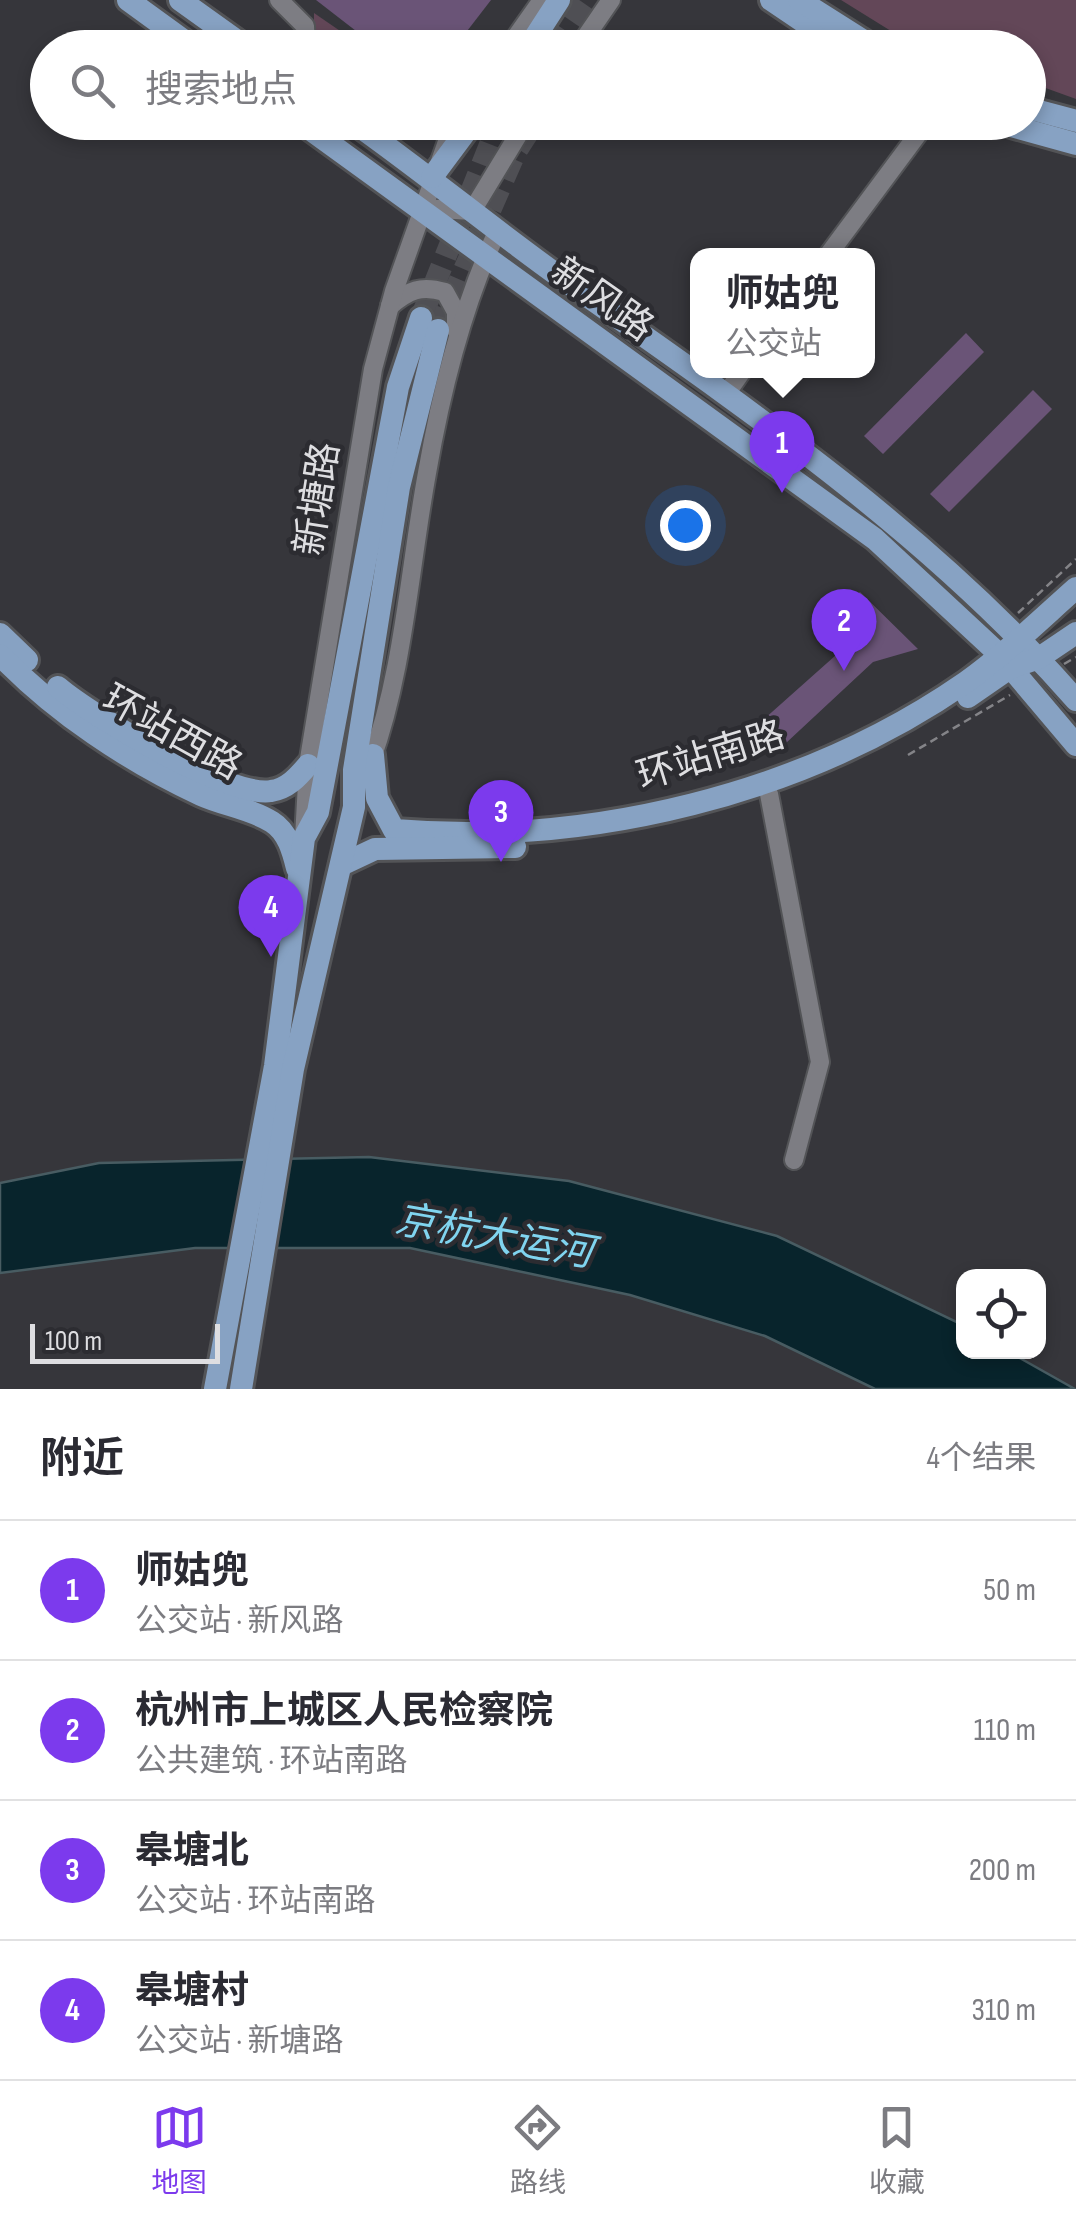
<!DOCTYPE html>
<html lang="zh">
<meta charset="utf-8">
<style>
body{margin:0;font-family:"Sofia Sans Condensed","Noto Sans SC",sans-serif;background:#f2f2f3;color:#2b2b33}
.controls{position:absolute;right:30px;bottom:30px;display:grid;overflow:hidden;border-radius:20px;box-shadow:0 5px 15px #0003}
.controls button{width:90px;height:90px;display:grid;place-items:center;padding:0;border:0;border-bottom:2px solid #e1e1e2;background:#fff;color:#2b2b33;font:50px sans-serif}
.scale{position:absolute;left:30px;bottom:25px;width:190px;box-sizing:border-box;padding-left:10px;border:5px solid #dedee1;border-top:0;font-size:28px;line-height:35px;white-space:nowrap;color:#dedee1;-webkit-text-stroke:8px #2c2c31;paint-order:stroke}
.you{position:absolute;left:685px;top:525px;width:35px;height:35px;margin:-25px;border:8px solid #fff;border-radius:50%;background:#1a73e8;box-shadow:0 0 0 15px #1a73e833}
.badge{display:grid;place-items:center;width:65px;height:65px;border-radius:50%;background:#7c3aed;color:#fff;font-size:32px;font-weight:700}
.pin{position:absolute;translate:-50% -82px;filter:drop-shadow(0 2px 5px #0008)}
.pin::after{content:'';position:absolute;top:52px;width:35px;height:30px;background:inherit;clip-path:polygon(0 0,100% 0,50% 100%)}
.popup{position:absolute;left:690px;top:248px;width:185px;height:130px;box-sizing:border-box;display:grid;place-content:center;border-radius:20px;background:#fff;filter:drop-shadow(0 2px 8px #0005);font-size:32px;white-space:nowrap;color:#7c7c81}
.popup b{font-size:38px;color:#2b2b33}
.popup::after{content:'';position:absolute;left:50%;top:100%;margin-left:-20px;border:20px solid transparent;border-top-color:#fff}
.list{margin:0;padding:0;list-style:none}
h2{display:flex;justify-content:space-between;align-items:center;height:130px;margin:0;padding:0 40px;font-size:42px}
h2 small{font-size:32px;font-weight:400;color:#7c7c81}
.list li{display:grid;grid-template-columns:65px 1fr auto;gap:30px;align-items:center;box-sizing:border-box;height:140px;padding:0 40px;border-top:2px solid #e1e1e2}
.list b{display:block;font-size:38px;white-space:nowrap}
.list p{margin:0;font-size:32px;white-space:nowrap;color:#7c7c81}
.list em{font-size:32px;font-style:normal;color:#7c7c81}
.icon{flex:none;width:55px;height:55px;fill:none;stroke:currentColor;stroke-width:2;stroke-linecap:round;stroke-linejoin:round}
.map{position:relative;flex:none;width:1076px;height:1389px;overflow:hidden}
.search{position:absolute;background:#fff;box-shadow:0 5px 15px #0003;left:30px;right:30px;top:30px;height:110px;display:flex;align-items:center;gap:25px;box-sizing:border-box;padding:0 35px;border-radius:55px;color:#7c7c81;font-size:38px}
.sheet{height:690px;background:#fff}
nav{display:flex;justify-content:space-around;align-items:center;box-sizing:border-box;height:140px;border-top:2px solid #e1e1e2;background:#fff;font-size:28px;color:#7c7c81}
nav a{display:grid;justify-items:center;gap:5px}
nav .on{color:#7c3aed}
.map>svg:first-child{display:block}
.green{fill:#634758}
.water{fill:#08242c;stroke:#485c62;stroke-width:2.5}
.building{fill:#6a5477}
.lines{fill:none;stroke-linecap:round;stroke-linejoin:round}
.major-tunnel{stroke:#4f4f54;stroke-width:22;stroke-dasharray:22 11;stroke-linecap:butt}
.minor-casing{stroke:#535457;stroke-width:22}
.major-casing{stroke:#535457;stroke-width:28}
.path{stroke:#848488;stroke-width:2.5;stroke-dasharray:8 5;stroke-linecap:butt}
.minor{stroke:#7d7d83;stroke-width:18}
.major{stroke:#87a2c3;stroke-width:22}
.labels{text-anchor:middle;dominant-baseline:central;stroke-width:9;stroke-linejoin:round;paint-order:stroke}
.street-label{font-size:38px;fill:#dedee1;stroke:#2c2c31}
.water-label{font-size:40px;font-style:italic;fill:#80d4ef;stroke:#2c2c31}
</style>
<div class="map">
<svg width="1076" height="1389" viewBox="0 0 1076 1389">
<rect width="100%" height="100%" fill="#36363b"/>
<g class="green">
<path d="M841,0H1076V99L1029,82L1028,48L931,47L899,36Z"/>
<path d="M314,13L346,35L335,47L314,35Z"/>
</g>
<path class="water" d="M369,1157L569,1181L777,1236L963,1325L964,1352H1009L1075,1389H875L765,1336L630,1295L410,1248H195L0,1273V1183L99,1163Z"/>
<g class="building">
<path d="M316,0H491L454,48H378Z"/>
<path d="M966,333L984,352L883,454L864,436Z"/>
<path d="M1033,390L1052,409L949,512L930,494Z"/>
<path d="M860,592L918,649L873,662L786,743L763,720L854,639L832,615Z"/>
</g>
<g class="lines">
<g class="major-tunnel">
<path d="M552,48L585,0"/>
<path d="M421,318L499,122"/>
<path d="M438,330L515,153L535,122"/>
</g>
<defs>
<g id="minor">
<path d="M279,0L305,26L306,48"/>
<path d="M508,48L542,0"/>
<path d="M578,48L611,0"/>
<path d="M422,208L472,211L526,122"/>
<path d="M828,255L927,122"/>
<path d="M390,306C409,290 421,285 445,292L456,312V330"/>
<path d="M726,394L743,370"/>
<path d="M370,764C404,671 409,571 427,473C441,392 462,307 497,232"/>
<path d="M769,794L820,1062L794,1160"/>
<path d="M304,838L308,765L373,369L394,291L454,122"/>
</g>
<g id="major">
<path d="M128,0L194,48"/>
<path d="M180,0L247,48"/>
<path d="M771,0L842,48"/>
<path d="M799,0L875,48"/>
<path d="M528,48L559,0"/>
<path d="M1028,108L1076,121"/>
<path d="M300,122L875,539L1000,655L1076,745"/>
<path d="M353,122C424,172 490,227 560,277C742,405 928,531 1076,700"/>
<path d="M997,122L1076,144"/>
<path d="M432,177L473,122"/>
<path d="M0,634L27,660"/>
<path d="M0,655C56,713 128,761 201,795C223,805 252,809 272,822C288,832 293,852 297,868"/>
<path d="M58,687C92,716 229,798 271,791C287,789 298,777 308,765"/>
<path d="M968,697L1010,668L1039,658L1076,633"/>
<path d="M373,755L377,798L394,830C589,846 803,795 966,682C1005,654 1040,620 1076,588"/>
<path d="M341,865L375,849L515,847"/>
<path d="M215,1389L275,1066L304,838L318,812L398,387L421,318"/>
<path d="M241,1389L293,1069L354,807V770L399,487L438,330"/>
</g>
</defs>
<use href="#minor" class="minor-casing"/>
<use href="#major" class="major-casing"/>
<g class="path">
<path d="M1018,613L1076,559"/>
<path d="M1064,664L1076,657"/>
<path d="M908,755L1010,695"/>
</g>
<use href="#minor" class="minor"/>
<use href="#major" class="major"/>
</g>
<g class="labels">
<g class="street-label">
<text transform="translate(602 300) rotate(35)">新风路</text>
<text transform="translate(318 499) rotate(-81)">新塘路</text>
<text transform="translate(172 733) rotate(29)">环站西路</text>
<text transform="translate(711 756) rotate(-17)">环站南路</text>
</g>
<g class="water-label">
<text transform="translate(494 1237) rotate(10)">京杭大运河</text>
</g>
</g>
</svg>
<div class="controls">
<button><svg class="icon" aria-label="locate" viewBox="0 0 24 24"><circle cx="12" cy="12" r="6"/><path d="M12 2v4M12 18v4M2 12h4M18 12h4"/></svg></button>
</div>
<div class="scale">100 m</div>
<div class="you"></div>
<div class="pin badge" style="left:782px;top:493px">1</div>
<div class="popup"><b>师姑兜</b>公交站</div>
<div class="pin badge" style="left:844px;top:671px">2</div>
<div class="pin badge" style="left:501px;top:862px">3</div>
<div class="pin badge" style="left:271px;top:957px">4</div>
<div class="search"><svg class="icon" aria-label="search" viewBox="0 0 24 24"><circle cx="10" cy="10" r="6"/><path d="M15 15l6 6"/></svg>搜索地点</div>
</div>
<section class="sheet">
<h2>附近<small>4个结果</small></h2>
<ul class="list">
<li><span class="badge">1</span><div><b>师姑兜</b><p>公交站 · 新风路</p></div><em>50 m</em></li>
<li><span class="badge">2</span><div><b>杭州市上城区人民检察院</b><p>公共建筑 · 环站南路</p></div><em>110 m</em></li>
<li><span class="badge">3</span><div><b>皋塘北</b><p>公交站 · 环站南路</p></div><em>200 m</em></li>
<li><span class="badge">4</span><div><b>皋塘村</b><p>公交站 · 新塘路</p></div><em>310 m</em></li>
</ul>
</section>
<nav>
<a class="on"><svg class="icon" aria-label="map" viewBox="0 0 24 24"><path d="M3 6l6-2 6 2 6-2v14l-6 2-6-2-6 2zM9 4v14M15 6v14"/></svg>地图</a>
<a><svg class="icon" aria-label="directions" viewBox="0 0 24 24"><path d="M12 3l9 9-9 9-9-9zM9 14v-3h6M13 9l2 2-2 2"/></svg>路线</a>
<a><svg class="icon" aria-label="saved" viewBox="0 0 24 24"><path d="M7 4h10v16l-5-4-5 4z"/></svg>收藏</a>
</nav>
